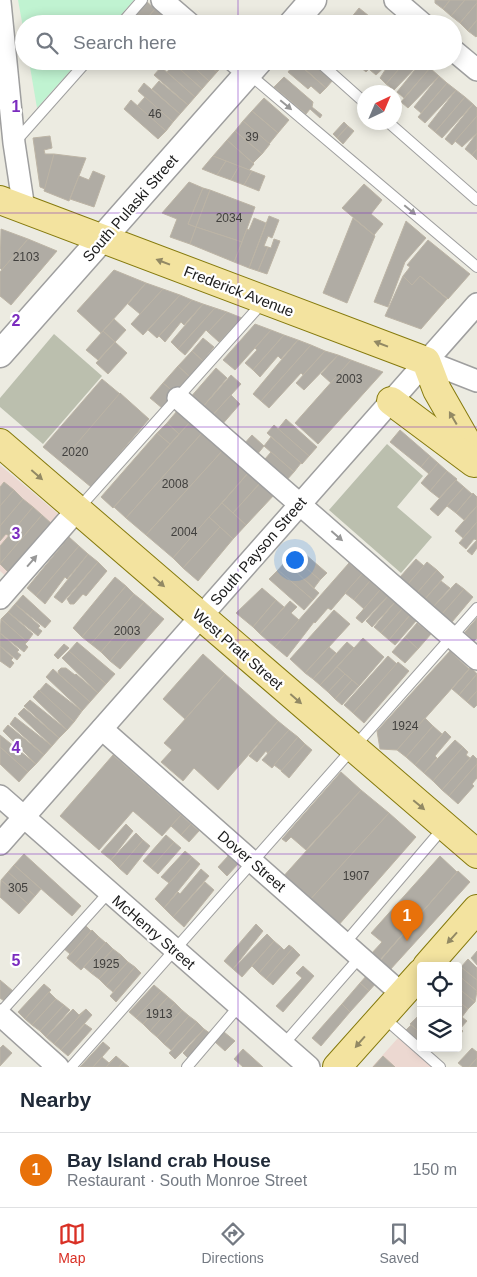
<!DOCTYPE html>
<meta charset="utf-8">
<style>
body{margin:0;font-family:Arial,sans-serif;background:#f2f2f3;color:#1f2937}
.controls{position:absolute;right:15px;bottom:15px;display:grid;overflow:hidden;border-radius:5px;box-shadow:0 2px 12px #0003}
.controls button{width:45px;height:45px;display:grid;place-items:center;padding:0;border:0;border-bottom:1px solid #e0e1e3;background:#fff;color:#1f2937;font:25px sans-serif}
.compass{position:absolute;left:357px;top:85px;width:45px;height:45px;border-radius:50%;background:#fff;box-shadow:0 2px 12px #0003;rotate:44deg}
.you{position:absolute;left:294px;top:559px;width:18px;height:18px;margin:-12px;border:4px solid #fff;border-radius:50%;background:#1a73e8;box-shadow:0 0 0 8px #1a73e833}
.badge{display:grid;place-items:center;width:32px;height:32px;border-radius:50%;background:#d93025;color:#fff;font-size:16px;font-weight:700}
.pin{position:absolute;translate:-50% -41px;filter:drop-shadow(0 1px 2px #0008)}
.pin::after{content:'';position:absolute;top:26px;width:18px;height:15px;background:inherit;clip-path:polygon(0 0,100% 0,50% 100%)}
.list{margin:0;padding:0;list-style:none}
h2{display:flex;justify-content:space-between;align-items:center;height:65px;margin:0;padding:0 20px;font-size:21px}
h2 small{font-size:16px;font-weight:400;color:#747a83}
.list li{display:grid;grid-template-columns:32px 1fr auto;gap:15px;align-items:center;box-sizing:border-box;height:75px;padding:0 20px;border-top:1px solid #e0e1e3}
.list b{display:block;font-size:19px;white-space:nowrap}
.list p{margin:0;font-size:16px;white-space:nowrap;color:#747a83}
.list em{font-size:16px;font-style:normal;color:#747a83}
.icon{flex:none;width:28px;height:28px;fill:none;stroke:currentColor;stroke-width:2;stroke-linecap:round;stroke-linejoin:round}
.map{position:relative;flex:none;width:477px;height:1067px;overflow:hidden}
.search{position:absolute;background:#fff;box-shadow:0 2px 12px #0003;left:15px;right:15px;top:15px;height:55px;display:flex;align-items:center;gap:12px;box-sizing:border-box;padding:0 18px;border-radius:28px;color:#747a83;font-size:19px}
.sheet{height:140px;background:#fff}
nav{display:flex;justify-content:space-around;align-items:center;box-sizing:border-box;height:70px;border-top:1px solid #e0e1e3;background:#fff;font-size:14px;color:#747a83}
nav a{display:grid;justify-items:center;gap:2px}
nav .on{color:#d93025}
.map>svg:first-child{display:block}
.commercial{fill:#ecd8d1}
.construction{fill:#bbbfae}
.park{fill:#c0f3d1}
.building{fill:#b0aca4;stroke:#bcb4a5}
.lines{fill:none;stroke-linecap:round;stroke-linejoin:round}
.service-casing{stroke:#9f9f9f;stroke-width:12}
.minor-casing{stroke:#9f9f9f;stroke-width:24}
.tertiary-casing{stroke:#9f9f9f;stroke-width:29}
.primary-casing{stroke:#857a0d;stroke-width:30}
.service{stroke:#fff;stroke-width:10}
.minor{stroke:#fff;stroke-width:21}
.tertiary{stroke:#fff;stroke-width:26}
.primary{stroke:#f3e39f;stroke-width:28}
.oneway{fill:#989898}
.oneway2{fill:#928964}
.grid{fill:none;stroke:#7b2cbf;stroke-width:1;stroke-opacity:0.55}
.labels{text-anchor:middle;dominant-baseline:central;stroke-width:4.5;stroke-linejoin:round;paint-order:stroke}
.number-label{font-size:12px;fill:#403f3d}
.street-label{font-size:15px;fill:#1b1b1b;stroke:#fff}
.grid-label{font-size:16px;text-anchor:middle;font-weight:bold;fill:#7b2cbf;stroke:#fff;stroke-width:4.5;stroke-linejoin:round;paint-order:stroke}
</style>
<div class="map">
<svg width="477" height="1067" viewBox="0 0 477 1067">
<rect width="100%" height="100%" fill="#ecebe1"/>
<g class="commercial">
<path d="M0,465L62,517L8,578L0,571Z"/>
<path d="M398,1038L432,1067H372Z"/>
</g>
<g class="construction">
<path d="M54,334L102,376L43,444L0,407V398Z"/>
<path d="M387,444L423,476L397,507L432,537L401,573L329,510Z"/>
</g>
<g class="park">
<path d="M18,0H134L113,24H24V33Z"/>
<path d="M29,61H79L37,108Z"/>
</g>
<g class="building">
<path d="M435,0H450L443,9L435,3Z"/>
<path d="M450,0H465L451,16L443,9Z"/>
<path d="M465,0H477V3L460,23L451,16Z"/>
<path d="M146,1L155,9L142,24H128Z"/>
<path d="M477,3V20L468,31L460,23Z"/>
<path d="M359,8L369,16L363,24H346Z"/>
<path d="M155,9L164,17L158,24H142Z"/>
<path d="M369,16L372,18L377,24H363Z"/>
<path d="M477,20V36L476,37L468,31Z"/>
<path d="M171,61H187L209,81L202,89Z"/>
<path d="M187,61H204L217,72L209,81Z"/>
<path d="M204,61H224L225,63L217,72Z"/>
<path d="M296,61H311L333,80L326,88Z"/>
<path d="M363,61H377L366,72L359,66Z"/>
<path d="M377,61H391L376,75L370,70Z"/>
<path d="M391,61H406L386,84L380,78Z"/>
<path d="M406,61H422L394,90L386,84Z"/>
<path d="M422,61L430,68L404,98L397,92Z"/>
<path d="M296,62L326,88L320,94L311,86L308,89L288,72Z"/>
<path d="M174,64L202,89L195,97L167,72Z"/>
<path d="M161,67L195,97L188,105L154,75Z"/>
<path d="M430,68L439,76L408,108L401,102Z"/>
<path d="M439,76L447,83L421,113L414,107Z"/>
<path d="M284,77L313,102L312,107L322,115L320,118L310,109L306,114L274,87Z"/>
<path d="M159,81L188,105L180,114L152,89Z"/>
<path d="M144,83L180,114L173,122L138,91Z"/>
<path d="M447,83L456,90L425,123L418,117Z"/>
<path d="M456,90L465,97L435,132L428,126Z"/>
<path d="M145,97L173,122L166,131L137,106Z"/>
<path d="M465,97L473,104L442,138L435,132Z"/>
<path d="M264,98L289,120L278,133L252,111Z"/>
<path d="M131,100L166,131L158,139L124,109Z"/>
<path d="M473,104L477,108V116L452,145L445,139Z"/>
<path d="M252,111L278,133L269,144L243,121Z"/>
<path d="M477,116V133L462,147L455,141Z"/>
<path d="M243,121L270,144L262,154L235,131Z"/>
<path d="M344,122L348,126L337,138L333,134Z"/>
<path d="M348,126L354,131L343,144L337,138Z"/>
<path d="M235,131L262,154L253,163L227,140Z"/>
<path d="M477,133V149L472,155L465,149Z"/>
<path d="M50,136L52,148L44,150L45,154H54L45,189L40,187L33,138Z"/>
<path d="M227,140L254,164L249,170L213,156Z"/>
<path d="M477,149V160L472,155Z"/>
<path d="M54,154L86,158L69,201L44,191Z"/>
<path d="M213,156L226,161L217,175L202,169Z"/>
<path d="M226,161L239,166L231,180L217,175Z"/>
<path d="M239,166L252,171L244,185L231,180Z"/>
<path d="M93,171L105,176L94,207L70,199L79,176L89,180Z"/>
<path d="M252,171L265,176L259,191L244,185Z"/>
<path d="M189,182L203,188L188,224L196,227L190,244L170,237L177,219L162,213Z"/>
<path d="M364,184L382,200L371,214L383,224L374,235L342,208Z"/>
<path d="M203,188L210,190L196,227L188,224Z"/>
<path d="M210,190L255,207L242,242L196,227Z"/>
<path d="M269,216L279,220L272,238L268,236L264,246L268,247L258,271L249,268Z"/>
<path d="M254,218L266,223L249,268L234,262L247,229L249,230Z"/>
<path d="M353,218L375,236L347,303L323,293Z"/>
<path d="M406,221L426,238L405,262L388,307L374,302Z"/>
<path d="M196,227L242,242L234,262L190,244Z"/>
<path d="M1,229L28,239L2,270L0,268Z"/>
<path d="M28,239L57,251L11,305L0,296V272Z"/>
<path d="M274,239L280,241L267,274L258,271L268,247L271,248Z"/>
<path d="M428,240L470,274L448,299L420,276L412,285L403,276L410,267L407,265Z"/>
<path d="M114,270L146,283L101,333L77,311Z"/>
<path d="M403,276L412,285L420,276L447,299L421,329L385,316Z"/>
<path d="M146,283L163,289L140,314L128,304Z"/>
<path d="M163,289L180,295L143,335L131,324Z"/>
<path d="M180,295L192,300L157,338L148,330Z"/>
<path d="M192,300L203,304L184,325L181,322L165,342L159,336Z"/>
<path d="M203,304L215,308L178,349L171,342Z"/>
<path d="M215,308L227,312L208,332L206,330L185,355L178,349Z"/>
<path d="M227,312L242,318L219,342L208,332Z"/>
<path d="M114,319L126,330L115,342L103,331Z"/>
<path d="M255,324L271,330L235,370L223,360Z"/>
<path d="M271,330L284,335L253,370L245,363L257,350L255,348Z"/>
<path d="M103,331L115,342L98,360L86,350Z"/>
<path d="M284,335L298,340L281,359L278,356L260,377L253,370Z"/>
<path d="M203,338L214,347L203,361L192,351Z"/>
<path d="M298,340L311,345L261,401L253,394Z"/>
<path d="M115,342L127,353L108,374L96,363Z"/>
<path d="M311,345L325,351L303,375L301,373L269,408L261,401Z"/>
<path d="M192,351L203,361L190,377L178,366Z"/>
<path d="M325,351L338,355L304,390L296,383Z"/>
<path d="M338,355L351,360L331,383L321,374Z"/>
<path d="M351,360L383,372L318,444L295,423Z"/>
<path d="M178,366L190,377L176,394L163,383Z"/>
<path d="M216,368L227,378L201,409L189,399Z"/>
<path d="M231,375L241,384L210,418L201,409Z"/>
<path d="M102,379L120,394L61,462L43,447Z"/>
<path d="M163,383L176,394L162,408L150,398Z"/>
<path d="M120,393L149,419L91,487L61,462Z"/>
<path d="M231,395L240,404L220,427L210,418Z"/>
<path d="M177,411L190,422L179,434L167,423Z"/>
<path d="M286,419L317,447L309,456L278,429Z"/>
<path d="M190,422L202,433L126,518L114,507Z"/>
<path d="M167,423L179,434L170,444L157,433Z"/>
<path d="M274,425L309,456L302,464L267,433Z"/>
<path d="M400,430L430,456L421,467L390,442Z"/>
<path d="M157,433L170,444L113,508L101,497Z"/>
<path d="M202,433L223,450L146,535L126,518Z"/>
<path d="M252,435L264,446L256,456L243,445Z"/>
<path d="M271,437L301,463L294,472L264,446Z"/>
<path d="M223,450L249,472L173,558L146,535Z"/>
<path d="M271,452L294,472L285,482L260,460L263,457L265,459Z"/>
<path d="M430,456L438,463L429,474L421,467Z"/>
<path d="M438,463L447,471L430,491L421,483Z"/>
<path d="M447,471L457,479L439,498L430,491Z"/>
<path d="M249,472L261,482L233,513L222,503Z"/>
<path d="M456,480L464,487L438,516L430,509Z"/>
<path d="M4,482L14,490L0,506V487Z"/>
<path d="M261,482L275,494L246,525L233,513Z"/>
<path d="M464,487L472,494L456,513L447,506Z"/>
<path d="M14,490L23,499L0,526V506Z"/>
<path d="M473,493L477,497V506L464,520L456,513Z"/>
<path d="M23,499L33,507L9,536L6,534L0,541V526Z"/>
<path d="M222,503L246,525L233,539L209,517Z"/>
<path d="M477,506V522L463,538L455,531Z"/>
<path d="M33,507L42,515L0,564V546Z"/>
<path d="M42,515L52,524H49L8,572L0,564Z"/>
<path d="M209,517L220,527L183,568L173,558Z"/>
<path d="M477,522V540L474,539L466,549L459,543Z"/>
<path d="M220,527L233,539L198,581L183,568Z"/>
<path d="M69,537L79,546L36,596L27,588Z"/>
<path d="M477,540V548L472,555L467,551Z"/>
<path d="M79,546L88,554L67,579L65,577L45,604L36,596Z"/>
<path d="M298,548L327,573L320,580L291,555Z"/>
<path d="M88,554L98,562L62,603L54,597Z"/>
<path d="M291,555L320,580L314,588L285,562Z"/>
<path d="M416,559L424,566L408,584L400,577Z"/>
<path d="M98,562L107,571L86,596L83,594L74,604H70L67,599Z"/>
<path d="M285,562L319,593L313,600L278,570Z"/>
<path d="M427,562L437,570L417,593L408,584Z"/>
<path d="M349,563L362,574L331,610L328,608L315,623L314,622L287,657L275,647Z"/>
<path d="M278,570L313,600L304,610L269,579Z"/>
<path d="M437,570L444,577L425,599L417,593Z"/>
<path d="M362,574L370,581L354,600L345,593Z"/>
<path d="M115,577L126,586L82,637L73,628Z"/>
<path d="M370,581L380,590L356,618L364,609L354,600Z"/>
<path d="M441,581L450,588L434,606L425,599Z"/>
<path d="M456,583L464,589L442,614L434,606Z"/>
<path d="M126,586L134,594L91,644L82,637Z"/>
<path d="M262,588L276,600L253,627L236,613Z"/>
<path d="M464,589L473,597L452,622L442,614Z"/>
<path d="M380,590L388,596L362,623L356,618Z"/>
<path d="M134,594L144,602L101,652L91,644Z"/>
<path d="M23,595L51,621L45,628L15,604Z"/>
<path d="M388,596L395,602L372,627L366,621Z"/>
<path d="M276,600L284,607L260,634L253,627Z"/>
<path d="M290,601L297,607L291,613L299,620L275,647L260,634Z"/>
<path d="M144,602L153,610L110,661L101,652Z"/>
<path d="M395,602L402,609L381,633L374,627Z"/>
<path d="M15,604L40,626L38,628L42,631L38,636L8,612Z"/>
<path d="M402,609L410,615L389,640L381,633Z"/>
<path d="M153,610L164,619L120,669L110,661Z"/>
<path d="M334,610L350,624L305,673L290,659Z"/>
<path d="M8,612L33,634L27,642L1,619Z"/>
<path d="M410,615L416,621L395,645L389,640Z"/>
<path d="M477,618V638L474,641L465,632Z"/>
<path d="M1,619L27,642L25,644L28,647L24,652L0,633Z"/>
<path d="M417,623L431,634L418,649L405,637Z"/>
<path d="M0,633L19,650L17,652L21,655L17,660L0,646Z"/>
<path d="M405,637L418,649L405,663L392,652Z"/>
<path d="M363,638L384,657L359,686L337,667Z"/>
<path d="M77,642L115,674L106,684L69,651Z"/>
<path d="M347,642L354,648L320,685L313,679Z"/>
<path d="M64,644L69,648L58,659L54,655Z"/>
<path d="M0,646L13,658L11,660L14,663L10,668L0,661Z"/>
<path d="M329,647L336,653L313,679L305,673Z"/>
<path d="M69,651L106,684L98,693L62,658Z"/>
<path d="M450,651L469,669L397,750L380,749L377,731Z"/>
<path d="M203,654L225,674L185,719L163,699Z"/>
<path d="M388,656L397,664L353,713L344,705Z"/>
<path d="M398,662L409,671L364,723L353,713Z"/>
<path d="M337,667L345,674L328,692L320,685Z"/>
<path d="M471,667L477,674L459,695L452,689Z"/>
<path d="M61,668H66L75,675L76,674L98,693L90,702L59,674L58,671Z"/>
<path d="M53,669L90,702L82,711L46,677Z"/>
<path d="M225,674L278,721L218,790L194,768L183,781L161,762L172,750L164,743Z"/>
<path d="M345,674L352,680L335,699L328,692Z"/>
<path d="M477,674V691L467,702L459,695Z"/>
<path d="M352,680L359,686L342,705L335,699Z"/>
<path d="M46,683L82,711L74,722L39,691Z"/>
<path d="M39,690L74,722L67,730L33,697Z"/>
<path d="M477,691V705L474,708L467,702Z"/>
<path d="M30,700L67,730L59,738L24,706Z"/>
<path d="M24,708L59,738L52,746L18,714Z"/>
<path d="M15,717L52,746L44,755L10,724Z"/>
<path d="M425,718L433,726L406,757L397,750Z"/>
<path d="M278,721L289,730L268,754L266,751L257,762L249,756Z"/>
<path d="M8,725L44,755L36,764L3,731Z"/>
<path d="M433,726L442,734L415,765L406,757Z"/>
<path d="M289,730L298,737L272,768L262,760Z"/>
<path d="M445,731L451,737L435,756L437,758L424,773L415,765Z"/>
<path d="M0,735L36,764L28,772L0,747Z"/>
<path d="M298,737L305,744L282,771L274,765Z"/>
<path d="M455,740L463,747L433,781L424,773Z"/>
<path d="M305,744L312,750L289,778L281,771Z"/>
<path d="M0,747L28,772L19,782L0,764Z"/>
<path d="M463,747L468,752L466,755L470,758L442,790L433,781Z"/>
<path d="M113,755L181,815L162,836L133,811L99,850L60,816Z"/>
<path d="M473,755L477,759V764L449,796L442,790Z"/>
<path d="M477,764V778L472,784L474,786L458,804L449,796Z"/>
<path d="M341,772L361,790L306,850L291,837L286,842L282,839Z"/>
<path d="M361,790L389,813L308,902L281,879Z"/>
<path d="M389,813L416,837L337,927L308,902Z"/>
<path d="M181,815L191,824L181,835L171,826Z"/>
<path d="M126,824L133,831L111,860L101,852Z"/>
<path d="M191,824L199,831L189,842L181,835Z"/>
<path d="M136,833L143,840L119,868L111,860Z"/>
<path d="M166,835L174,842L151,868L143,861Z"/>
<path d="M143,840L150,846L127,875L119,868Z"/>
<path d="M174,842L181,848L158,874L151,868Z"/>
<path d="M185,851L192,857L169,883L161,877Z"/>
<path d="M24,854L81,906L72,916L14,865Z"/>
<path d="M229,855L238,864L227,876L218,867Z"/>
<path d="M440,856L457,872L379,961L371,954L382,942L371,933Z"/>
<path d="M192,857L200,864L164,908L155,899Z"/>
<path d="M14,865L41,889L35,896L8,872Z"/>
<path d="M201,869L209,876L173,917L164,908L178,892L180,894Z"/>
<path d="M458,871L470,882L389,971L379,962Z"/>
<path d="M8,872L35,896L28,904L1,880Z"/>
<path d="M1,880L28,904L19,914L0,897Z"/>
<path d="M205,882L214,890L184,927L173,917Z"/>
<path d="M84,924L91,931L67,958L70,954L63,948Z"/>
<path d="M256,924L263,931L233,969L224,961Z"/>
<path d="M92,930L99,937L74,964L67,958Z"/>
<path d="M267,934L274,941L242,977L233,969Z"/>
<path d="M99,937L106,943L81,970L74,964Z"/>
<path d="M274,941L281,947L259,973L252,966Z"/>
<path d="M106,942L113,949L91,973L84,967Z"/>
<path d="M289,945L293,948L266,979L259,973L281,947L284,950Z"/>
<path d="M293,948L300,955L273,985L266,979Z"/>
<path d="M113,949L121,955L99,979L91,973Z"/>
<path d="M477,951V965L471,958Z"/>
<path d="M121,955L128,962L106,986L99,979Z"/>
<path d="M468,959L477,968V980L461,967Z"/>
<path d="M128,962L135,967L113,992L106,986Z"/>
<path d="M303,966L314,976L283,1012L276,1006L302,978L296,973Z"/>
<path d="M135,967L141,973L116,1002L110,996Z"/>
<path d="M461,967L477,980V991L458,975Z"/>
<path d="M368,974L377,982L369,991L360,983Z"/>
<path d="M458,975L477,991L475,1002L458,988Z"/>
<path d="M0,980L13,991L4,1001L0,998Z"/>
<path d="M360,983L369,991L350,1012L342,1004Z"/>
<path d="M44,984L51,990L25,1019L18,1012Z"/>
<path d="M154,985L161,991L136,1018L129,1012Z"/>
<path d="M458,988L475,1002L468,1009L458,1001Z"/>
<path d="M161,991L168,997L143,1024L136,1018Z"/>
<path d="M49,992L56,999L32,1025L25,1019Z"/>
<path d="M168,997L175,1003L150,1031L143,1024Z"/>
<path d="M56,999L64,1005L40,1031L32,1025Z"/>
<path d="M458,1001L468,1009L462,1017L458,1014Z"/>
<path d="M175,1003L182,1010L157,1037L150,1031Z"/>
<path d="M342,1004L350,1012L321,1046L312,1038Z"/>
<path d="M64,1005L70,1010L46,1037L40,1031Z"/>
<path d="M73,1009L79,1015L86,1009L54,1044L46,1037Z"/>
<path d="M86,1009L92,1015L61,1050L54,1044Z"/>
<path d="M182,1010L189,1016L164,1044L157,1037Z"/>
<path d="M458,1014L467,1021L460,1029L458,1027Z"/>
<path d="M189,1016L197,1022L171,1050L164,1044Z"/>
<path d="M417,1017L421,1020V1033L410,1024Z"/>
<path d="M197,1022L204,1029L175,1059L169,1053Z"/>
<path d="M85,1024L92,1029L68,1056L61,1050Z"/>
<path d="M411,1025L421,1033V1046L404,1032Z"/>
<path d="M458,1027L463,1031L458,1037Z"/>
<path d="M204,1029L211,1034L189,1059L183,1053Z"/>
<path d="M224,1032L235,1041L225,1051L215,1042Z"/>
<path d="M103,1042L110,1048L93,1067H80Z"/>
<path d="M3,1045L12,1053L0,1066V1048Z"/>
<path d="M472,1048L477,1052V1058L469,1067H463L458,1063Z"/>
<path d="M243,1049L263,1067H243L234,1059Z"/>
<path d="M116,1056L123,1062L119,1067H106Z"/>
<path d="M116,1056L106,1067H93L102,1057L109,1063Z"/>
<path d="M383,1056L395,1067H373Z"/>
<path d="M477,1058V1067H469Z"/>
<path d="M123,1062L129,1067H119Z"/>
</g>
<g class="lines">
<defs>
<g id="service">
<path d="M121,24L142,0"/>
<path d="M318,61L364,102"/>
<path d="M249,74L477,267"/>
<path d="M388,122L477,200"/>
<path d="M16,141L87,61"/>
<path d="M79,508L264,301"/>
<path d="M345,943L444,827"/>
<path d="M0,1013L109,892"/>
<path d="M383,1017L440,1067"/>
<path d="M283,1045L360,957"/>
<path d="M71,1067L477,608"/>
<path d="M187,1067L239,1006"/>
</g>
<g id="minor">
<path d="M162,0L190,24"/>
<path d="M395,0L423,24"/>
<path d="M0,2L14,143L24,209"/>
<path d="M453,50L477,70"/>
<path d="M234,61L248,73"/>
<path d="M426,361L477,381"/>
<path d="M178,398L477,659"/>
<path d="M0,598L77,510"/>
<path d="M102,729L402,994"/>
<path d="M0,796L309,1067"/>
<path d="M0,844L477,304"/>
<path d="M0,1015L58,1067"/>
</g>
<g id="tertiary">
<path d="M292,24L313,0"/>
<path d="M0,354L259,61"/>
</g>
<g id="primary">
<path d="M0,200L426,361L437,390L477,460"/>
<path d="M391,401L474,463"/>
<path d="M0,443L477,854"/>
<path d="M427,966L477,909"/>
<path d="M337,1067L421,973"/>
</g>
</defs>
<use href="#service" class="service-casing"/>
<use href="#minor" class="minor-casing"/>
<use href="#tertiary" class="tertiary-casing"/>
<use href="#primary" class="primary-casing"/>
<use href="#service" class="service"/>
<use href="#minor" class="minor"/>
<use href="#tertiary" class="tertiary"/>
<use href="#primary" class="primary"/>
</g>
<defs><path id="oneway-solid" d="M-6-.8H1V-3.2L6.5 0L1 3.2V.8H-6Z" transform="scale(1.25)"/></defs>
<g class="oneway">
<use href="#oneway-solid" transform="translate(286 105) rotate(40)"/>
<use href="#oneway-solid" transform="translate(410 210) rotate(40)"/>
<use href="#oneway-solid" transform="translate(337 536) rotate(41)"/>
<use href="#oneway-solid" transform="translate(32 561) rotate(-49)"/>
</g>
<g class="oneway2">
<use href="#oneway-solid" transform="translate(163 262) rotate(-159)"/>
<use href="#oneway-solid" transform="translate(381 344) rotate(-159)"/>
<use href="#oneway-solid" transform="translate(453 418) rotate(-120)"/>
<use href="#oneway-solid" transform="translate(37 475) rotate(41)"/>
<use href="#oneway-solid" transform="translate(159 582) rotate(41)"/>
<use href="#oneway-solid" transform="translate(296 699) rotate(41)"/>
<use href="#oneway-solid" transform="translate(419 805) rotate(40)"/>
<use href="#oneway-solid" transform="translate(452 938) rotate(132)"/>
<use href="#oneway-solid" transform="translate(360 1042) rotate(131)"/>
</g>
<path class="grid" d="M238,0V24M238,61V1067M0,213H477M0,427H477M0,640H477M0,854H477"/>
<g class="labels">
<g class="number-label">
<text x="155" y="114">46</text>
<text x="252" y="137">39</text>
<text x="229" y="218">2034</text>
<text x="26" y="257">2103</text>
<text x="349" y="379">2003</text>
<text x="75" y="452">2020</text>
<text x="175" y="484">2008</text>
<text x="184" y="532">2004</text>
<text x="127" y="631">2003</text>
<text x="405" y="726">1924</text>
<text x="356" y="876">1907</text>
<text x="18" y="888">305</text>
<text x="106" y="964">1925</text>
<text x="159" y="1014">1913</text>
</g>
<g class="street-label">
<text transform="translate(130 208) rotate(-49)">South Pulaski Street</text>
<text transform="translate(239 291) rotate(21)">Frederick Avenue</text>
<text transform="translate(258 551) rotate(-49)">South Payson Street</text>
<text transform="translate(238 649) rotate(41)">West Pratt Street</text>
<text transform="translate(252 861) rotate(41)">Dover Street</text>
<text transform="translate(154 932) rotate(41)">McHenry Street</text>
</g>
</g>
<g class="grid-label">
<text x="16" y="112">1</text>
<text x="16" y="326">2</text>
<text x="16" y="539">3</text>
<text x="16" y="753">4</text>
<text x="16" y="966">5</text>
</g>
</svg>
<div class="controls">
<button><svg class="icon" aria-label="locate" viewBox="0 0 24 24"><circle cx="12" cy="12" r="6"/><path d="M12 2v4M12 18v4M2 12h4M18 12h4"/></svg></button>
<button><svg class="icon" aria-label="layers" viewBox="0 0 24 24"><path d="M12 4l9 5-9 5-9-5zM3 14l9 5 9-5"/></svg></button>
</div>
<svg class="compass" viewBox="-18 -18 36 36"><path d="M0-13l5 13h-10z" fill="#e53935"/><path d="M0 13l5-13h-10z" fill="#747a83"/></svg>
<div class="you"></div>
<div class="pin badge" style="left:407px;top:941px;background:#e8710a">1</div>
<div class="search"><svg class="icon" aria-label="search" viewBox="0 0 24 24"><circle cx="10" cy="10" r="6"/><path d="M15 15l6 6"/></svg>Search here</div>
</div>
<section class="sheet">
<h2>Nearby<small></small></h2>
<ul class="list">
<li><span class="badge" style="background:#e8710a">1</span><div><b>Bay Island crab House</b><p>Restaurant · South Monroe Street</p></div><em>150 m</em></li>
</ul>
</section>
<nav>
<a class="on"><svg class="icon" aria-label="map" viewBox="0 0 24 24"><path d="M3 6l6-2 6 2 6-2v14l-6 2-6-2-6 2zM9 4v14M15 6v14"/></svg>Map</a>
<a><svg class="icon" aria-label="directions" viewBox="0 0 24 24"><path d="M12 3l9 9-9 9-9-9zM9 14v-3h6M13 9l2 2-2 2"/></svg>Directions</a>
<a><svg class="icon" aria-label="saved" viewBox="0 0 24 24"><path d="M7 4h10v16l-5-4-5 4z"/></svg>Saved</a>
</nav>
